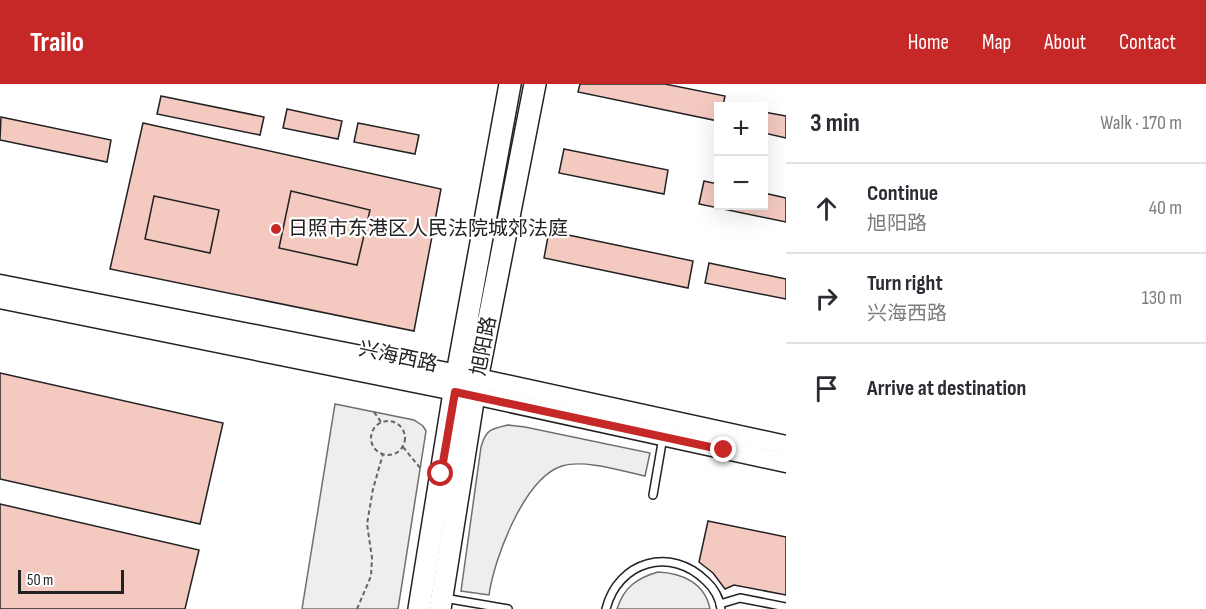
<!DOCTYPE html>
<meta charset="utf-8">
<style>
body{margin:0;font-family:"Sofia Sans Condensed","Noto Sans SC",sans-serif;background:#f7f7f7;color:#2b2b33}
.controls{position:absolute;right:18px;top:18px;display:grid;overflow:hidden;border-radius:0px;box-shadow:0 6px 24px #0002}
.controls button{width:54px;height:54px;display:grid;place-items:center;padding:0;border:0;border-bottom:2px solid #e1e1e2;background:#fff;color:#2b2b33;font:30px sans-serif}
.scale{position:absolute;left:18px;bottom:15px;width:106px;box-sizing:border-box;padding-left:6px;border:3px solid #222;border-top:0;font-size:16px;line-height:21px;white-space:nowrap;color:#222;-webkit-text-stroke:4px #fff;paint-order:stroke}
.stop{position:absolute;width:18px;height:18px;margin:-14px;border:4px solid #c62828;border-radius:50%;background:#fff}
.stop.end{background:#c62828;border-color:#fff;box-shadow:0 2px 6px #0008}
.list{margin:0;padding:0;list-style:none}
h2{display:flex;justify-content:space-between;align-items:center;height:78px;margin:0;padding:0 24px;font-size:26px}
h2 small{font-size:20px;font-weight:400;color:#7c7c81}
.list li{display:grid;grid-template-columns:39px 1fr auto;gap:18px;align-items:center;box-sizing:border-box;height:90px;padding:0 24px;border-top:2px solid #e1e1e2}
.list b{display:block;font-size:22px;white-space:nowrap}
.list p{margin:0;font-size:20px;white-space:nowrap;color:#7c7c81}
.list em{font-size:20px;font-style:normal;color:#7c7c81}
.icon{flex:none;width:33px;height:33px;fill:none;stroke:currentColor;stroke-width:2;stroke-linecap:round;stroke-linejoin:round}
.map{position:relative;flex:none;width:786px;height:525px;overflow:hidden}
header{display:flex;align-items:center;gap:36px;box-sizing:border-box;height:84px;padding:0 30px;background:#c62828;color:#fff}
header strong{font-size:28px}
nav{display:flex;gap:33px;margin-inline-start:auto;font-size:21px}
main{display:flex}
aside{flex:1;background:#fff}
.map>svg:first-child{display:block}
.green{fill:#eee;stroke:#6f6f6f;stroke-width:1.5}
.building{fill:#f3c9c0;stroke:#222;stroke-width:1.5}
.lines{fill:none;stroke-linecap:round;stroke-linejoin:round}
.service-casing{stroke:#222;stroke-width:10}
.secondary-casing{stroke:#222;stroke-width:21}
.primary-casing{stroke:#222;stroke-width:24}
.path{stroke:#646464;stroke-width:2;stroke-dasharray:4.5 3;stroke-linecap:butt}
.service{stroke:#fff;stroke-width:7}
.secondary{stroke:#fff;stroke-width:18}
.primary{stroke:#fff;stroke-width:21}
.route{stroke:#c62828;stroke-width:8}
.poi-dot{fill:#c62828;stroke:#fff;stroke-width:2}
.labels{text-anchor:middle;dominant-baseline:central;stroke-width:4.5;stroke-linejoin:round;paint-order:stroke}
.poi-label{font-size:20px;fill:#222;stroke:#fff;text-anchor:start}
.street-label{font-size:20px;fill:#222;stroke:#fff}
</style>
<header>
<strong>Trailo</strong>
<nav><a>Home</a><a>Map</a><a>About</a><a>Contact</a></nav>
</header>
<main>
<div class="map">
<svg width="786" height="525" viewBox="0 0 786 525">
<rect width="100%" height="100%" fill="#fff"/>
<g class="green">
<path d="M335,320L414,336L423,342L426,347L398,525H302Z"/>
<path d="M508,341L525,343L650,369L645,392C622,387 584,375 562,382C524,394 494,475 489,511L461,507L481,363C486,345 491,345 508,341Z"/>
<path d="M658,488C682,489 705,499 710,525H617C624,503 637,494 658,488Z"/>
</g>
<g class="building">
<path d="M580,0H665L725,12L723,22H718V37L578,8Z"/>
<path d="M161,12L264,33L260,51L157,30Z"/>
<path d="M287,25L342,37L338,55L283,44Z"/>
<path d="M764,28L786,32V54L764,49Z"/>
<path d="M1,33L111,56L107,78L0,56Z"/>
<path d="M143,39L441,105L414,247L110,185Z"/>
<path d="M358,39L419,51L415,70L354,58Z"/>
<path d="M564,65L668,86L664,110L559,89Z"/>
<path d="M704,97L718,100V122H764V109L786,114V138L699,120Z"/>
<path d="M291,107L370,126L357,181L279,164Z"/>
<path d="M154,112L219,126L210,169L145,155Z"/>
<path d="M549,147L693,177L688,204L544,174Z"/>
<path d="M709,179L786,195V215L705,199Z"/>
<path d="M0,289L223,339L200,440L0,395Z"/>
<path d="M0,420L199,466L185,525H0Z"/>
<path d="M708,437L786,453V511L734,501L725,505L713,489L699,478Z"/>
</g>
<g class="lines">
<defs>
<g id="service">
<path d="M653,411L663,353"/>
<path d="M444,514L508,525"/>
<path d="M720,520L740,514L786,523"/>
<path d="M606,525C618,477 671,462 706,497C714,504 720,515 721,525"/>
</g>
<g id="secondary">
<path d="M0,200L478,294L786,361"/>
<path d="M0,215L474,311L786,379"/>
</g>
<g id="primary">
<path d="M419,525L457,290L510,0"/>
<path d="M440,525L474,311L535,0"/>
</g>
</defs>
<use href="#service" class="service-casing"/>
<use href="#secondary" class="secondary-casing"/>
<use href="#primary" class="primary-casing"/>
<g class="path">
<path d="M374,328L381,338"/>
<circle cx="388" cy="354" r="17"/>
<path d="M403,363L421,385"/>
<path d="M357,525L371,492L372,474L367,440L373,405L383,370"/>
</g>
<use href="#service" class="service"/>
<use href="#secondary" class="secondary"/>
<use href="#primary" class="primary"/>
</g>
<g class="lines">
<path class="route" d="M441,390L455,308L724,366"/>
</g>
<circle class="poi-dot" cx="276" cy="145" r="6"/>
<g class="labels">
<g class="poi-label">
<text x="288" y="145">日照市东港区人民法院城郊法庭</text>
</g>
<g class="street-label">
<text transform="translate(484 262) rotate(-79)">旭阳路</text>
<text transform="translate(398 273) rotate(12)">兴海西路</text>
</g>
</g>
</svg>
<div class="controls">
<button>+</button>
<button>−</button>
</div>
<div class="scale">50 m</div>
<div class="stop" style="left:441px;top:390px"></div>
<div class="stop end" style="left:724px;top:366px"></div>
</div>
<aside>
<h2>3 min<small>Walk · 170 m</small></h2>
<ul class="list">
<li><svg class="icon" aria-label="ahead" viewBox="0 0 24 24"><path d="M12 20V5M6 11l6-6 6 6"/></svg><div><b>Continue</b><p>旭阳路</p></div><em>40 m</em></li>
<li><svg class="icon" aria-label="right" viewBox="0 0 24 24"><path d="M7 20v-9h11M14 6l5 5-5 5"/></svg><div><b>Turn right</b><p>兴海西路</p></div><em>130 m</em></li>
<li><svg class="icon" aria-label="arrive" viewBox="0 0 24 24"><path d="M6 21V4h12l-3 4 3 4H6"/></svg><div><b>Arrive at destination</b></div></li>
</ul>
</aside>
</main>
